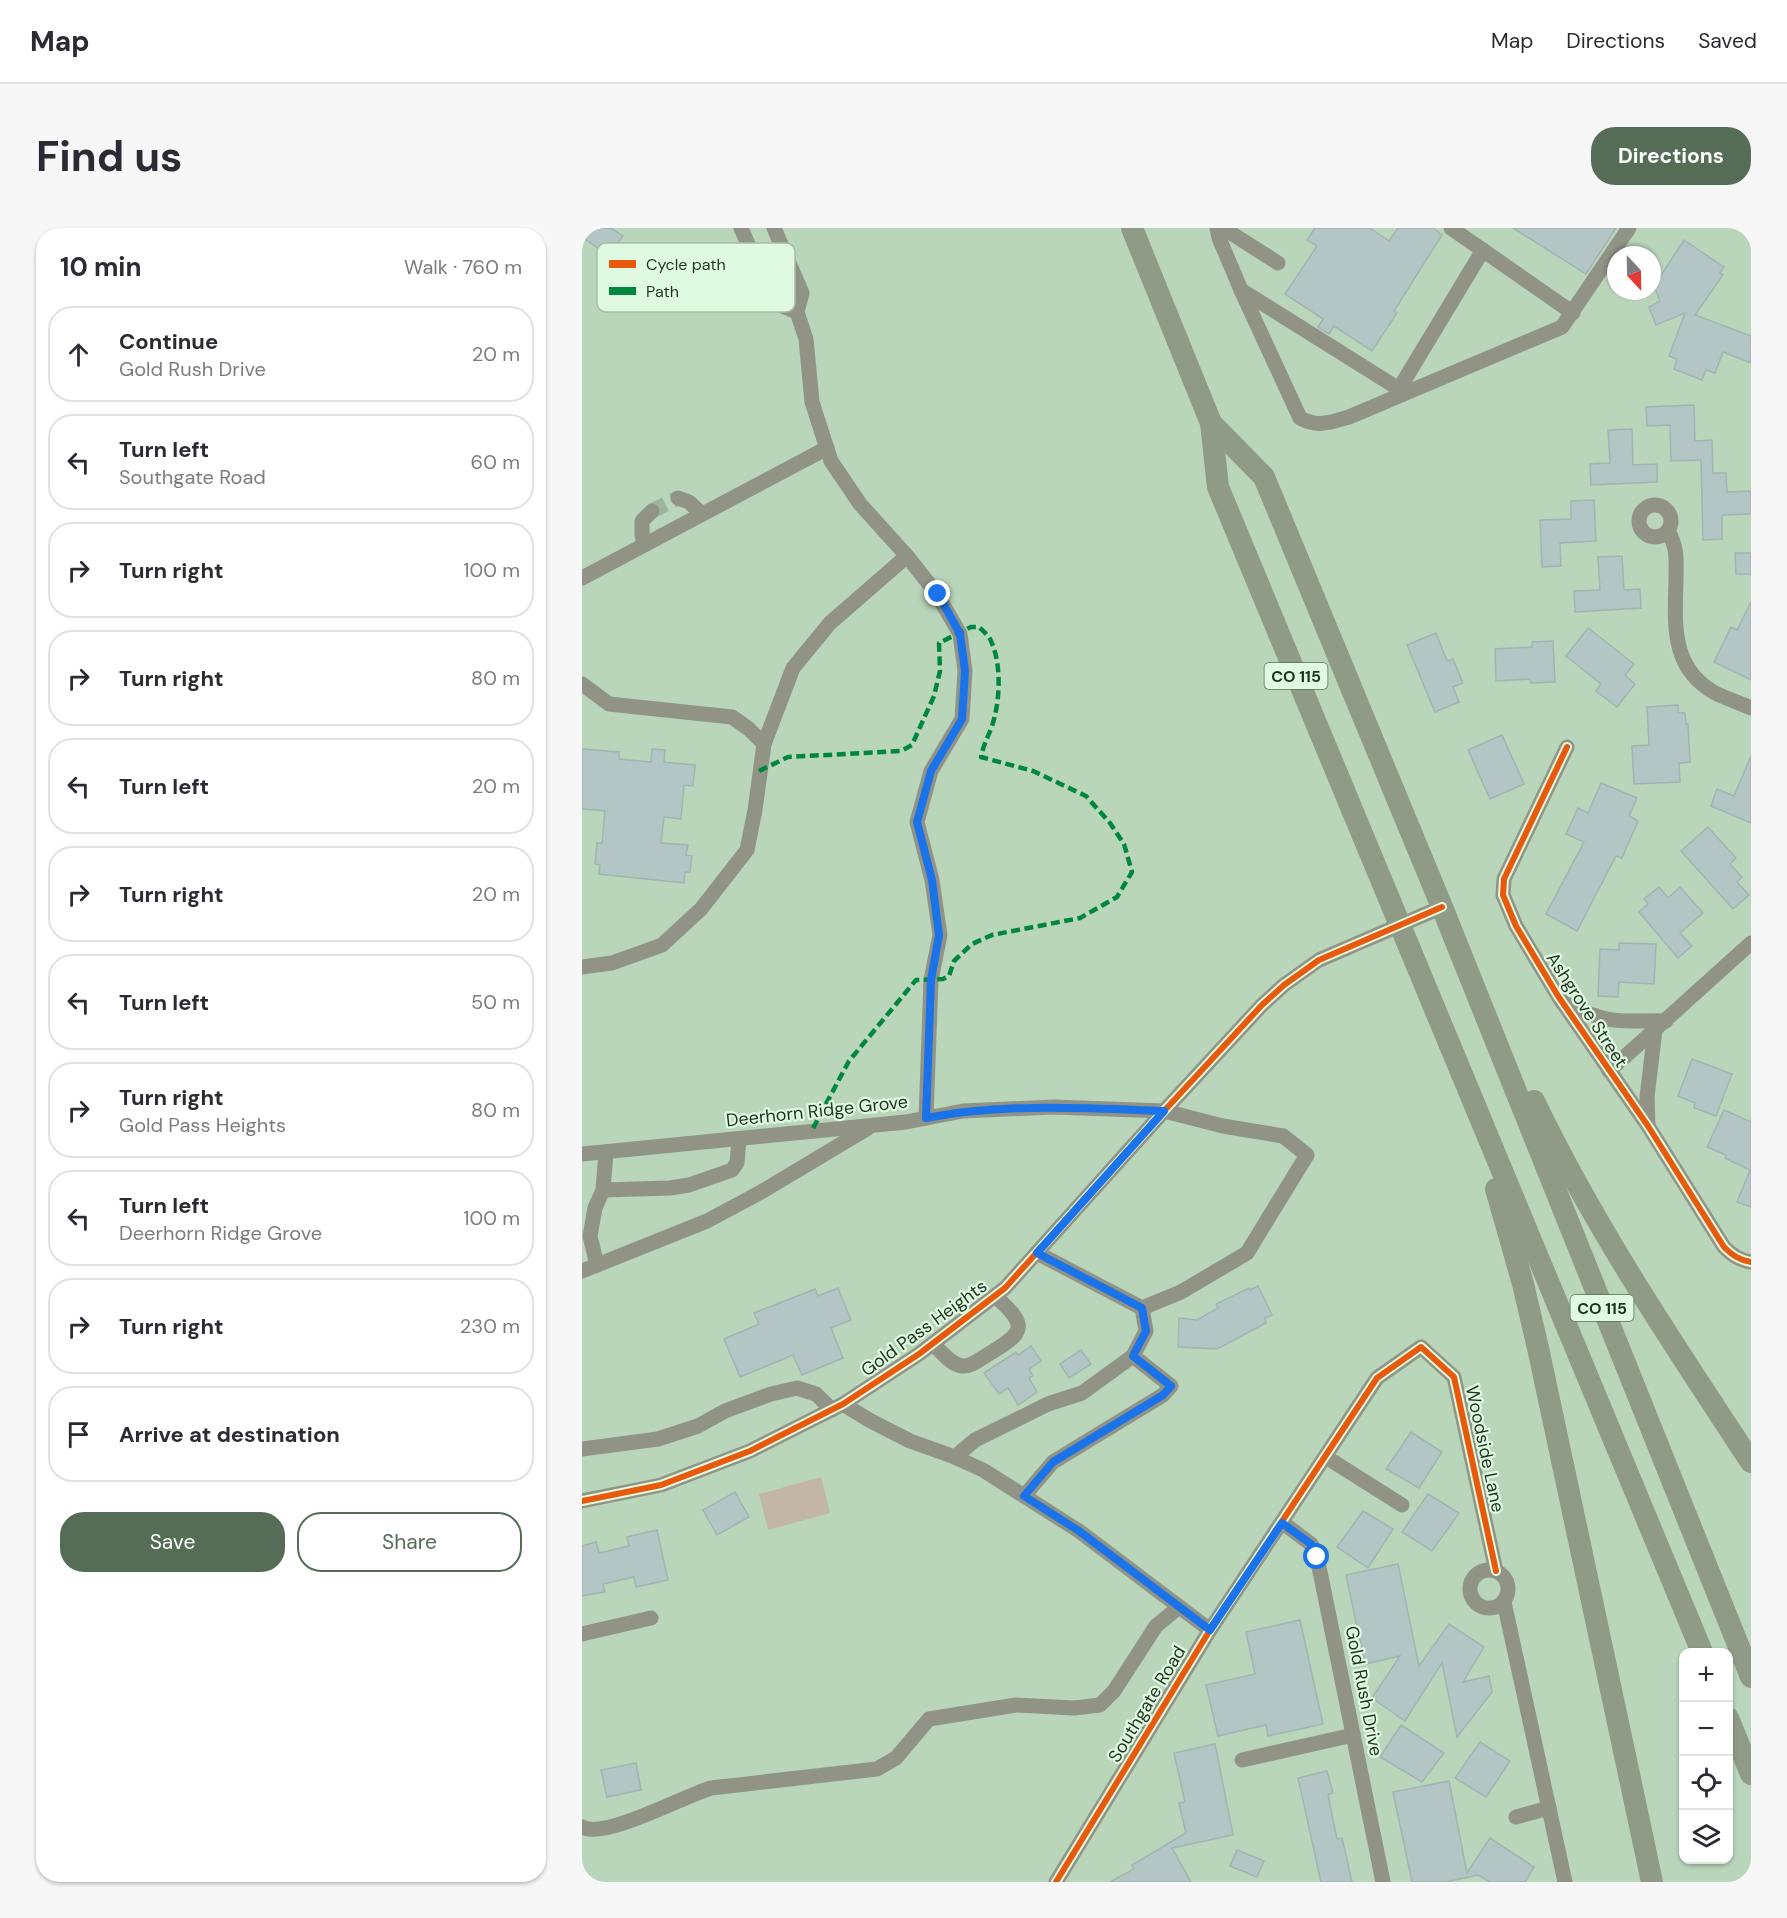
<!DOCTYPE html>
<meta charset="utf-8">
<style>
body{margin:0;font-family:"DM Sans",sans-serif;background:#f7f7f7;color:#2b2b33}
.controls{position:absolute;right:18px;bottom:18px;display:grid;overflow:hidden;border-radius:12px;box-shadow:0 2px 4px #0004}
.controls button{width:54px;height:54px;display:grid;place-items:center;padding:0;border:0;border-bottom:2px solid #e1e1e2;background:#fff;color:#2b2b33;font:30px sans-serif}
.compass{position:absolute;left:1025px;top:18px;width:54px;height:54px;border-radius:50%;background:#fff;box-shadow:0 2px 4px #0004;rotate:158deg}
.stop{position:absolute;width:18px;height:18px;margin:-14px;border:4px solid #1a73e8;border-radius:50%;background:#fff}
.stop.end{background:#1a73e8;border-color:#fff;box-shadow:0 2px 6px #0008}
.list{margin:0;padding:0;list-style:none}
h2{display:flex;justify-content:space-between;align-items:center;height:78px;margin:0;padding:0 24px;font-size:26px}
h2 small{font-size:20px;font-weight:400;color:#7c7c81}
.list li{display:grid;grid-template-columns:39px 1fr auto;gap:18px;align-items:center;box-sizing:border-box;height:96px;margin:0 12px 12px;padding:0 12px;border:2px solid #e1e1e2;border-radius:24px}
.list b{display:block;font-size:22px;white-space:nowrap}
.list p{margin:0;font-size:20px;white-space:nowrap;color:#7c7c81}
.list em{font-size:20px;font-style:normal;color:#7c7c81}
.actions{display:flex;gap:12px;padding:18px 24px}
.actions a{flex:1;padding:14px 0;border:2px solid #556c56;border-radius:24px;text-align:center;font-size:21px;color:#556c56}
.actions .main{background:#556c56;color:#fff}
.icon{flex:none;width:33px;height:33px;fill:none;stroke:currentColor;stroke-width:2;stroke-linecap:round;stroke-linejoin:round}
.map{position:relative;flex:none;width:1169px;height:1654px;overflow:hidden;border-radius:24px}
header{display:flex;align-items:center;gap:36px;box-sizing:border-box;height:84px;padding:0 30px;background:#fff;border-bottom:2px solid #e1e1e2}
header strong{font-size:28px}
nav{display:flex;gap:33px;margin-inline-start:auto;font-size:21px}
.intro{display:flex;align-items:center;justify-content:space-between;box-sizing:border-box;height:144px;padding:0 36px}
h1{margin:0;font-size:42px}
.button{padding:15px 27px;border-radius:24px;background:#556c56;color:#fff;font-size:21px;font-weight:700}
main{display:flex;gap:36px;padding:0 36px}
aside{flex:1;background:#fff;border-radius:24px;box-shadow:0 2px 4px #0004}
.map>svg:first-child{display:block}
.green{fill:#c3b6a7}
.building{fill:#b3c5c4;stroke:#a2b4b2;stroke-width:1.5}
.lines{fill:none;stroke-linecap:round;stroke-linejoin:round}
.minor-tunnel{stroke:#9ab59b;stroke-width:15;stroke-dasharray:15 8;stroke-linecap:butt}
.minor{stroke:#929387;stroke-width:15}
.highway{stroke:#909b87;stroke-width:22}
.quiet{stroke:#00873e;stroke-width:4.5;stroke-dasharray:9 4.5;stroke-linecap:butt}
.cycleway-casing{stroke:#e0fae1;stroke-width:10}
.cycleway{stroke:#e8590c;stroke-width:6}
.route{stroke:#1a73e8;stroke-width:8}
.labels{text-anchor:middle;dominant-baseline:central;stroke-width:4.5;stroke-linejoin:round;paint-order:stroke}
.shield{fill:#e0fae1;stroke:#596f5a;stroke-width:1.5}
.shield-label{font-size:16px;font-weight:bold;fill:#1f3320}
.street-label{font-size:18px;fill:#1f3320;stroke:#e0fae1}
.key{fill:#e0fae1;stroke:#a6bea7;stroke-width:1.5}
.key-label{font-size:16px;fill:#1f3320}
</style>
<header>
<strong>Map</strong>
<nav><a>Map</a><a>Directions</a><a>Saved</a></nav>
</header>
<div class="intro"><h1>Find us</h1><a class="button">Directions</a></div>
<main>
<aside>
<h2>10 min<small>Walk · 760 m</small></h2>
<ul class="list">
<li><svg class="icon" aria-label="ahead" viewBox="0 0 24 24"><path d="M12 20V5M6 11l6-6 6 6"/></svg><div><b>Continue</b><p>Gold Rush Drive</p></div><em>20 m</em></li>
<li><svg class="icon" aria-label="left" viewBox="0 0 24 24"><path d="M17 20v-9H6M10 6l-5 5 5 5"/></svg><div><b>Turn left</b><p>Southgate Road</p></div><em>60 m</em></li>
<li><svg class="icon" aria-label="right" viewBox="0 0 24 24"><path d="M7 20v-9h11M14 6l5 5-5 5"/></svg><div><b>Turn right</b></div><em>100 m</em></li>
<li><svg class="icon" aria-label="right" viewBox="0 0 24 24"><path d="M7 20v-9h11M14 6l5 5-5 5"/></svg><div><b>Turn right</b></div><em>80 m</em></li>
<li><svg class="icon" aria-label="left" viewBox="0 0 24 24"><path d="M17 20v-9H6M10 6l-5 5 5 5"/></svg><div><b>Turn left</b></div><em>20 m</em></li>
<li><svg class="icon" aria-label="right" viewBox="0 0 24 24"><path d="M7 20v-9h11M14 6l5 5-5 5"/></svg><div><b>Turn right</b></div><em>20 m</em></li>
<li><svg class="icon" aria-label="left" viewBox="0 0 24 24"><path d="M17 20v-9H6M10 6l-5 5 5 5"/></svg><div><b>Turn left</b></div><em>50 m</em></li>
<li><svg class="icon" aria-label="right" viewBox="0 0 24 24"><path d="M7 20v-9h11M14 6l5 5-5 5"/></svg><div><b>Turn right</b><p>Gold Pass Heights</p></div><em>80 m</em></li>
<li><svg class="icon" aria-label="left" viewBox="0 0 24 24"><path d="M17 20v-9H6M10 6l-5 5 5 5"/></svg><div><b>Turn left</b><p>Deerhorn Ridge Grove</p></div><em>100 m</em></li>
<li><svg class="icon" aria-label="right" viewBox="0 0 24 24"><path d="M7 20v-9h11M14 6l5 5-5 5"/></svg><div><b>Turn right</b></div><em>230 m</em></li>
<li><svg class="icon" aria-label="arrive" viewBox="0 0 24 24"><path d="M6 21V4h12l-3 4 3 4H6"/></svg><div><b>Arrive at destination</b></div></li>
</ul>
<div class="actions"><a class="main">Save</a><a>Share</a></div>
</aside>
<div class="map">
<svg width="1169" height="1654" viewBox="0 0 1169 1654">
<rect width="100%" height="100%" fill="#b9d5ba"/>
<path class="green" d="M239,1249L248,1285L186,1302L177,1266Z"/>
<g class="building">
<path d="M0,0H29L41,8L27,28L0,9Z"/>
<path d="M733,0H788L807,13L816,0H851L860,7L812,83L815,85L790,123L752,98L747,106L736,99L741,91L703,66L735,18L725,12Z"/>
<path d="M931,0H1034L1004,46Z"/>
<path d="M1102,12L1142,39L1138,45L1141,47L1113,87L1169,108V135L1141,124L1133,145L1124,142L1120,152L1092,141L1095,131L1087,128L1103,85L1074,97L1067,79L1078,73L1072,58Z"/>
<path d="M1112,177L1113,213L1130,212L1131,245H1144L1145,264L1169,263V286L1140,287V311L1121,312L1119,232L1089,233L1088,197L1065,198L1064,179Z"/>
<path d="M1050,201L1051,237L1075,236V254L1009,257L1008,236L1028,235L1026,202Z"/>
<path d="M1012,272L1014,313L978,315L979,338L960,339L958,292L989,291V273Z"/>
<path d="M1153,325H1169V346H1154Z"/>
<path d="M1040,328L1042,362L1058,361L1059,380L993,384L992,363L1018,362L1016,329Z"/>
<path d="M1169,374V452L1132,434L1149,399L1155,402Z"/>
<path d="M1006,400L1052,436L1043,447L1053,456L1035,479L1014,463L1019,456L984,428Z"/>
<path d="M854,405L865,433L871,431L881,455L871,459L877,474L853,484L825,417Z"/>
<path d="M971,413L973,454L949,455L948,451L914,453L913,421L950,419V414Z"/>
<path d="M1096,477V485H1103L1104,496H1106L1108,534L1097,535L1098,554L1052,556L1050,518L1067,517L1065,479Z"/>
<path d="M920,507L942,556L908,571L886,522Z"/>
<path d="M0,521L37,524V531L69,534L70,521L83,522L82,534L113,537L111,558L102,557L99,591L82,589L79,615L106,617L104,627L110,628L108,644H103L102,655L17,646L18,637L13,636L15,615H20L23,583L0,581Z"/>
<path d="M1169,528V595L1129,578L1135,561L1152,568Z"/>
<path d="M1019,555L1055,570L1047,588L1056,593L1040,630L1034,628L995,703L964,686L1002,614L984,606L996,580L1006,585Z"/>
<path d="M1126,599L1154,630L1148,636L1160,649L1155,654L1167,667L1151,681L1099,623Z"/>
<path d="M1077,659L1086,670L1098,659L1121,685L1098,705L1110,718L1096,730L1057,684L1066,676L1062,671Z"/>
<path d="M1037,715L1074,716L1072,756L1037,754L1036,769L1016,768L1018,721L1037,722Z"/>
<path d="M1110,831L1150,846L1134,888L1112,880L1113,875L1096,868Z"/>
<path d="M1142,882L1169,894V979L1155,974L1168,942L1143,930L1144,927L1125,919Z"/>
<path d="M676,1058L690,1087L683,1090L684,1095L635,1121L596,1119L597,1090L615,1092L636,1080L634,1076L667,1060L668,1062Z"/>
<path d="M256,1060L269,1092L249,1100L261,1130L220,1147L211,1127L158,1149L142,1111L177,1096L172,1085L233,1061L236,1068Z"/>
<path d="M449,1118L459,1133L447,1141L451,1148L447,1150L455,1164L436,1177L426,1160L417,1166L402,1145L434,1124L436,1127Z"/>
<path d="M499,1122L509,1136L487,1150L478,1136Z"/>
<path d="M829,1204L860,1224L837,1260L804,1241Z"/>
<path d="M153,1264L167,1289L135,1307L121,1282Z"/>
<path d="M846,1266L877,1285L850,1323L820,1304Z"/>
<path d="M781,1283L811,1301L786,1340L755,1319Z"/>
<path d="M75,1302L86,1352L54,1359L52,1349L21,1356L23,1364L0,1368V1318L14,1314L17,1325L47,1318L45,1309Z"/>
<path d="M816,1336L837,1438L867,1396L902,1419L881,1454L907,1448L910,1464L875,1509L860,1435L823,1493L790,1470L818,1428L783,1436L764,1347Z"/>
<path d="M718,1392L741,1496L686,1508L684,1497L636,1508L624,1457L673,1446L664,1404Z"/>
<path d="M819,1497L862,1525L840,1554L798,1529Z"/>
<path d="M898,1514L928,1533L904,1569L873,1550Z"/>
<path d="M633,1516L651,1607L590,1620L609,1654H528L552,1641L550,1637L604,1605L597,1575L603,1574L592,1525Z"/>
<path d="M54,1535L59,1562L25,1569L19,1542Z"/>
<path d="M745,1543L751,1565L746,1566L755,1611L760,1610L770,1654H739L716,1550Z"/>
<path d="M867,1553L885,1645L908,1610L952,1639L943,1654H908L896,1647L864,1654H830L811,1564Z"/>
<path d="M655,1622L682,1633L675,1649L648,1638Z"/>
</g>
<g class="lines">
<path class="minor-tunnel" d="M70,283L96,270"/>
<g class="minor">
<path d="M159,0L178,44L196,76L215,84"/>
<path d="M192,0L220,65L215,84L224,111L230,174L249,233L278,276L325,328L355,366L378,406L383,443L380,491L349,543L335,594L350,652L358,707L349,752L344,890"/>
<path d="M635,0L637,10L659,62L718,190C736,200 749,194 767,189L980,99L1047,0"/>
<path d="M641,0L696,35"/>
<path d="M869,0L991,85"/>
<path d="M175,38L203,25"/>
<path d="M659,62L817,161"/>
<path d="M819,167L817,161L901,22"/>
<path d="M96,270L107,274L120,286"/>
<circle cx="1073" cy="293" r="16"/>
<path d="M1086,303C1096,321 1094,332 1094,352C1093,397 1088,441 1135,466C1146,471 1158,475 1169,480"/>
<path d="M62,317L60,307V293L70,283"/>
<path d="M0,350L245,220"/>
<path d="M0,456L27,476L150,489L167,501L182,516L173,582L165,622L119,681L80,717L30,735L0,739"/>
<path d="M182,516L211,440L248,395L325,328"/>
<path d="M985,519L922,651L921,667L934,698L976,768L1066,898L1142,1019C1150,1027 1157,1032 1169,1034"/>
<path d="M980,774C995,781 1009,788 1025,791C1044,795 1064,792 1084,793"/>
<path d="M1027,843L1169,715"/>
<path d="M1066,898L1065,869L1073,802"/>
<path d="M24,924L21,962L88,960L107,957L150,942L155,935L157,911"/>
<path d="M0,926L324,894L381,883L472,879L582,883L641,898L701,908L725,927L665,1025L599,1064L560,1080"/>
<path d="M455,1025L560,1080L564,1103L551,1128"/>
<path d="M15,1037L8,1008L13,980L21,962"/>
<path d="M0,1043L125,993L179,964L286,900"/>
<path d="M351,1116C359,1123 369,1137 380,1138C389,1139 398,1131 405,1127C442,1105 448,1099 413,1068"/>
<path d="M261,1176L287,1192L328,1213L370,1228L401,1242L497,1303L628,1402"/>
<path d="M0,1221L76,1211L116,1198L143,1183L189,1166L215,1160L234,1166L250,1182"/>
<path d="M373,1229L393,1212L466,1176L500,1165L551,1128L589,1158L581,1167L471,1234L442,1268"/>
<path d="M744,1229L820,1277"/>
<path d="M0,1273L79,1257L168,1223L261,1176L337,1126L423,1060L582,883L680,777L702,757L737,732L860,679"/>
<path d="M701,1295L729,1316L735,1329L801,1654"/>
<circle cx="907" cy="1361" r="19"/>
<path d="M922,1374L983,1654"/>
<path d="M0,1406L69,1390"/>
<path d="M660,1532L771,1507"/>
<path d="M934,1589L967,1580"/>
<path d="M0,1599C22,1612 102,1568 129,1560L295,1541L314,1530L347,1491L434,1477L492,1480L518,1477L532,1463L574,1398L597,1379"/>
<path d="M474,1654L628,1402L795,1150L839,1119L872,1149L914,1343"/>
</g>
<g class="highway">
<path d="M550,0L629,195L636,259L1120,1424"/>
<path d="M629,195L682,249L860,679L1169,1449"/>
<path d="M952,873C1013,1000 1092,1117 1169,1234"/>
<path d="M914,961L941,1056L956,1120L1070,1654"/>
<path d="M1146,1490L1169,1546"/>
</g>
<path class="quiet" d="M177,543L206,529L319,523L330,517L352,468L358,443L357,415L389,399H397C401,403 407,408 409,413C420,437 418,474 410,498C406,509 401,518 399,529L451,543L504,568L528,595L542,616L550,644L535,669L498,690L410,707L390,716L372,733L367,748L361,751L334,752L267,833L229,904"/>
<defs>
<g id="cycleway">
<path d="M985,519L922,651L921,667L934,698L976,768L1066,898L1142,1019C1150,1027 1157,1032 1169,1034"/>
<path d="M0,1273L79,1257L168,1223L261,1176L337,1126L423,1060L582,883L680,777L702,757L737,732L860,679"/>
<path d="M474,1654L628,1402L795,1150L839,1119L872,1149L914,1343"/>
</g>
</defs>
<use href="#cycleway" class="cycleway-casing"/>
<use href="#cycleway" class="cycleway"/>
</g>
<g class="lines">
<path class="route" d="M356,366L378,406L383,443L380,491L349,543L335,594L350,652L357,707L349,752L344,890C422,875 502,880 582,883L455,1025L560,1080L564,1103L551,1128L589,1158L581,1167L471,1234L442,1268L497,1303L628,1402L700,1295L729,1316L735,1329"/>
</g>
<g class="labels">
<g class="shield">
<rect x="682.5" y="435" width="63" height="26" rx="4.5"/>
<rect x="988.5" y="1067" width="63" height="26" rx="4.5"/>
</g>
<g class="shield-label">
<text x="714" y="448">CO 115</text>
<text x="1020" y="1080">CO 115</text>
</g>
<g class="street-label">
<text transform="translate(1005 782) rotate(57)">Ashgrove Street</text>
<text transform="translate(235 883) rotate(-6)">Deerhorn Ridge Grove</text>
<text transform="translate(342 1100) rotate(-36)">Gold Pass Heights</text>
<text transform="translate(903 1221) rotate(78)">Woodside Lane</text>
<text transform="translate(782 1463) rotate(79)">Gold Rush Drive</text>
<text transform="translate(565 1476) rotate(-59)">Southgate Road</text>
</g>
</g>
<rect x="15" y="15" width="198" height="69" rx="9" class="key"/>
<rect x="27" y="32" width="27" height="8" fill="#e8590c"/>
<rect x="27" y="59" width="27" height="8" fill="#00873e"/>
<g class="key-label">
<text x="64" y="42">Cycle path</text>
<text x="64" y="69">Path</text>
</g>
</svg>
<div class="controls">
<button>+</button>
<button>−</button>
<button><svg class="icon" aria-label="locate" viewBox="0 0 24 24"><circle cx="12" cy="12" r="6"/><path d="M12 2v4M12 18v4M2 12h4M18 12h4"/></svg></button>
<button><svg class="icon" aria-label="layers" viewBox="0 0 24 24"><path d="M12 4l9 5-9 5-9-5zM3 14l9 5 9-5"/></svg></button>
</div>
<svg class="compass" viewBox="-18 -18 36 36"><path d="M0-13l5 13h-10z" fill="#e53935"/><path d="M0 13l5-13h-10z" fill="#7c7c81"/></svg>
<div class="stop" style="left:735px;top:1329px"></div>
<div class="stop end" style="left:356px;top:366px"></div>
</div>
</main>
